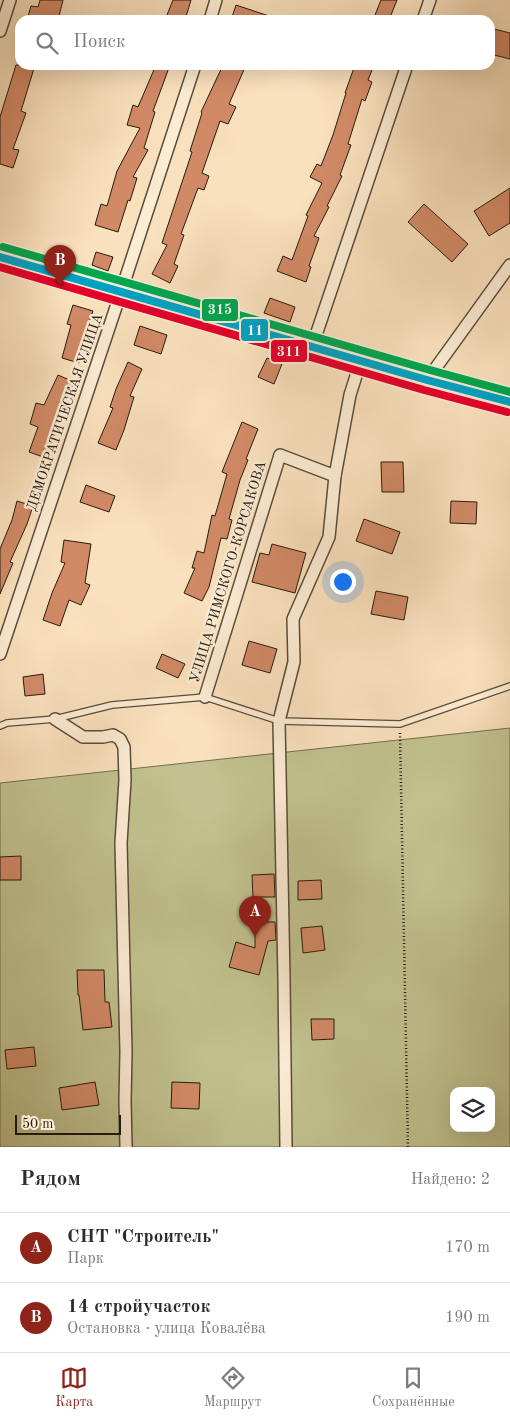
<!DOCTYPE html>
<html lang="ru">
<meta charset="utf-8">
<style>
body{margin:0;font-family:"Old Standard TT",serif;background:#f2f2f3;color:#2b2b33}
.controls{position:absolute;right:15px;bottom:15px;display:grid;overflow:hidden;border-radius:10px;box-shadow:0 5px 20px #0002}
.controls button{width:45px;height:45px;display:grid;place-items:center;padding:0;border:0;border-bottom:1px solid #e1e1e2;background:#fff;color:#2b2b33;font:25px sans-serif}
.scale{position:absolute;left:15px;bottom:12px;width:106px;box-sizing:border-box;padding-left:5px;border:2px solid #251b0f;border-top:0;font-size:14px;line-height:18px;white-space:nowrap;color:#251b0f;-webkit-text-stroke:4px #fcecd4;paint-order:stroke}
.you{position:absolute;left:342px;top:581px;width:18px;height:18px;margin:-12px;border:4px solid #fff;border-radius:50%;background:#1a73e8;box-shadow:0 0 0 8px #1a73e833}
.badge{display:grid;place-items:center;width:32px;height:32px;border-radius:50%;background:#8f2418;color:#fff;font-size:16px;font-weight:700}
.pin{position:absolute;translate:-50% -41px;filter:drop-shadow(0 1px 2px #0008)}
.pin::after{content:'';position:absolute;top:26px;width:18px;height:15px;background:inherit;clip-path:polygon(0 0,100% 0,50% 100%)}
.list{margin:0;padding:0;list-style:none}
h2{display:flex;justify-content:space-between;align-items:center;height:65px;margin:0;padding:0 20px;font-size:21px}
h2 small{font-size:16px;font-weight:400;color:#7c7c81}
.list li{display:grid;grid-template-columns:32px 1fr auto;gap:15px;align-items:center;box-sizing:border-box;height:70px;padding:0 20px;border-top:1px solid #e1e1e2}
.list b{display:block;font-size:19px;white-space:nowrap}
.list p{margin:0;font-size:16px;white-space:nowrap;color:#7c7c81}
.list em{font-size:16px;font-style:normal;color:#7c7c81}
.icon{flex:none;width:28px;height:28px;fill:none;stroke:currentColor;stroke-width:2;stroke-linecap:round;stroke-linejoin:round}
.map{position:relative;flex:none;width:510px;height:1147px;overflow:hidden}
.search{position:absolute;background:#fff;box-shadow:0 5px 20px #0002;left:15px;right:15px;top:15px;height:55px;display:flex;align-items:center;gap:12px;box-sizing:border-box;padding:0 18px;border-radius:15px;color:#7c7c81;font-size:19px}
.sheet{height:205px;background:#fff}
nav{display:flex;justify-content:space-around;align-items:center;box-sizing:border-box;height:70px;border-top:1px solid #e1e1e2;background:#fff;font-size:14px;color:#7c7c81}
nav a{display:grid;justify-items:center;gap:2px}
nav .on{color:#8f2418}
.map>svg:first-child{display:block}
.green{fill:#c1c28f;stroke:#736e4f;fill-rule:evenodd}
.building{fill:#d28a66;stroke:#251b0f}
.lines{fill:none;stroke-linecap:round;stroke-linejoin:round}
.lane-casing{stroke:#5a4c3a;stroke-width:8}
.street-casing{stroke:#5a4c3a;stroke-width:14}
.secondary-casing{stroke:#251b0f;stroke-width:19}
.path{stroke:#251b0f;stroke-width:2.5;stroke-dasharray:1 2.5;stroke-linecap:butt}
.lane{stroke:#fcecd4;stroke-width:5.5}
.street{stroke:#fcecd4;stroke-width:11}
.secondary{stroke:#fcecd4;stroke-width:16}
.bus-1-casing{stroke:#fcecd4;stroke-width:11}
.bus-2-casing{stroke:#fcecd4;stroke-width:11}
.bus-3-casing{stroke:#fcecd4;stroke-width:11}
.bus-1{stroke:#02a2c4;stroke-width:8}
.bus-2{stroke:#e4002b;stroke-width:8}
.bus-3{stroke:#00a651;stroke-width:8}
.labels{text-anchor:middle;dominant-baseline:central;stroke-width:5;stroke-linejoin:round;paint-order:stroke}
.street-label{font-size:14px;fill:#251b0f;stroke:#fcecd4}
.line-badge{stroke:#fcecd4;stroke-width:2}
.badge-label{font-size:14px;text-anchor:middle;font-weight:bold;fill:#fff}
</style>
<div class="map">
<svg width="510" height="1147" viewBox="0 0 510 1147">
<rect width="100%" height="100%" fill="#fae1bd"/>
<filter id="stains"><feTurbulence type="fractalNoise" baseFrequency=".004" numOctaves="4"/><feColorMatrix values="0 0 0 0 .2 0 0 0 0 .09 0 0 0 0 .02 0 0 0 .5 -.17"/></filter>
<radialGradient id="worn" r=".72"><stop offset=".6" stop-color="#630" stop-opacity="0"/><stop offset="1" stop-color="#630" stop-opacity=".3"/></radialGradient>
<path class="green" d="M510,728V1147H0V783ZM454,1091H491V1128H454Z"/>
<g class="building">
<path d="M40,0H63L58,20H27L31,6L38,7Z"/>
<path d="M173,0H191L185,20H165Z"/>
<path d="M381,0H397L389,20H373Z"/>
<path d="M236,5L275,18V20H231Z"/>
<path d="M490,28L510,33V59L490,54Z"/>
<path d="M16,65H35L21,111L26,113L13,149L19,150L13,168L0,164V117Z"/>
<path d="M156,65H170L153,111L155,112L144,148L148,150L133,177L137,178L130,201L128,200L118,232L95,225L101,204L107,206L117,171L140,128L127,125L133,105L138,107Z"/>
<path d="M223,65H246L229,104L236,107L228,124L220,121L202,173L209,176L204,190L198,188L181,234L184,235L174,264L178,266L170,283L152,274L167,245L162,243L192,152L190,151L202,113L201,112Z"/>
<path d="M355,65H374L368,80L372,82L365,101L362,99L348,144L351,145L340,175L342,176L327,206L329,207L314,236L319,238L309,266L311,267L306,282L277,271L283,256L292,260L308,216L306,215L322,183L310,177L317,164L321,166L333,135L346,93H345Z"/>
<path d="M510,188V223L489,236L474,211Z"/>
<path d="M424,204L468,244L452,262L408,222Z"/>
<path d="M96,252L113,257L108,271L92,265Z"/>
<path d="M270,298L295,307L290,322L264,313Z"/>
<path d="M73,305L93,311L82,341L83,342L82,348H83L79,363L62,358L71,325L67,324Z"/>
<path d="M140,326L167,335L161,354L134,345Z"/>
<path d="M267,358L282,364L274,384L258,377Z"/>
<path d="M128,362L142,369L130,396L134,397L124,430L116,450L98,443L113,408L110,407L116,389Z"/>
<path d="M58,375L74,382L61,410L63,411L56,432L46,458L29,452L38,427L30,424L36,403L44,405Z"/>
<path d="M242,422L258,429L246,459L248,460L240,480L229,519L232,520L227,539L221,538L209,587L202,601L184,593L195,568H192L197,551L204,553L212,515L215,516L227,474L222,472Z"/>
<path d="M381,462H403L404,492H382Z"/>
<path d="M86,485L115,496L109,512L80,502Z"/>
<path d="M17,501L33,506L27,524L10,562L13,563L0,594V549L12,520Z"/>
<path d="M451,501L477,502L476,524L450,523Z"/>
<path d="M364,519L400,532L392,554L356,541Z"/>
<path d="M64,540L91,544L85,583L90,585L81,605L69,600L60,626L43,620L52,593L65,563L61,562Z"/>
<path d="M272,544L306,553L295,593L252,582L260,553L269,555Z"/>
<path d="M376,591L408,597L404,620L371,614Z"/>
<path d="M249,641L277,649L270,673L242,665Z"/>
<path d="M162,654L185,664L178,678L156,668Z"/>
<path d="M43,674L45,694L25,696L23,677Z"/>
<path d="M21,856V880H0V857Z"/>
<path d="M274,874L275,897H253L252,875Z"/>
<path d="M321,880L322,899L298,900V881Z"/>
<path d="M255,922H275L276,940L268,941L259,975L229,967L236,942L255,948Z"/>
<path d="M322,926L325,950L303,953L301,928Z"/>
<path d="M77,970H104L105,1002H109L112,1027L83,1030L79,995H78Z"/>
<path d="M311,1019H334V1039L312,1040Z"/>
<path d="M34,1047L36,1066L7,1069L5,1050Z"/>
<path d="M95,1082L99,1105L62,1110L59,1088Z"/>
<path d="M172,1082L200,1083L199,1109L171,1108Z"/>
</g>
<g class="lines">
<defs>
<path id="lane" d="M0,726L7,723L55,719L112,705L205,697L279,721L400,724L510,686"/>
<g id="street">
<path d="M210,20L216,0"/>
<path d="M423,20L430,0"/>
<path d="M0,31L10,0"/>
<path d="M312,347L407,65"/>
<path d="M427,380L510,265"/>
<path d="M0,654L121,292L195,65"/>
<path d="M205,697L280,455L335,476L350,395L361,360"/>
<path d="M55,719L83,737H103L113,735L120,739L124,747L125,780L121,843L126,1052L125,1101L126,1147"/>
<path d="M286,1147L284,979L279,721L294,662L293,619L329,537L335,476"/>
</g>
<path id="secondary" d="M0,257L427,380L510,402"/>
</defs>
<use href="#lane" class="lane-casing"/>
<use href="#street" class="street-casing"/>
<use href="#secondary" class="secondary-casing"/>
<path class="path" d="M400,733L408,1147"/>
<use href="#lane" class="lane"/>
<use href="#street" class="street"/>
<use href="#secondary" class="secondary"/>
<defs>
<path id="bus-1" d="M0,257L427,380L510,402"/>
<path id="bus-2" d="M0,267L424,390L507,412"/>
<path id="bus-3" d="M3,247L430,370L510,392"/>
</defs>
<use href="#bus-1" class="bus-1-casing"/>
<use href="#bus-2" class="bus-2-casing"/>
<use href="#bus-3" class="bus-3-casing"/>
<use href="#bus-1" class="bus-1"/>
<use href="#bus-2" class="bus-2"/>
<use href="#bus-3" class="bus-3"/>
</g>
<g class="labels">
<g class="street-label">
<text transform="translate(65 412) rotate(-71)">ДЕМОКРАТИЧЕСКАЯ УЛИЦА</text>
<text transform="translate(228 572) rotate(-73)">УЛИЦА РИМСКОГО-КОРСАКОВА</text>
</g>
</g>
<g class="line-badge">
<rect x="201" y="298" width="38" height="24" rx="5" fill="#00a651"/>
<rect x="240" y="318" width="29" height="24" rx="5" fill="#02a2c4"/>
<rect x="270" y="339" width="38" height="24" rx="5" fill="#e4002b"/>
</g>
<g class="badge-label">
<text x="220" y="314">315</text>
<text x="255" y="335">11</text>
<text x="289" y="356">311</text>
</g>
<rect width="100%" height="100%" filter="url(#stains)"/>
<rect width="100%" height="100%" fill="url(#worn)"/>
</svg>
<div class="controls">
<button><svg class="icon" aria-label="layers" viewBox="0 0 24 24"><path d="M12 4l9 5-9 5-9-5zM3 14l9 5 9-5"/></svg></button>
</div>
<div class="scale">50 m</div>
<div class="you"></div>
<div class="pin badge" style="left:255px;top:937px">A</div>
<div class="pin badge" style="left:60px;top:286px">B</div>
<div class="search"><svg class="icon" aria-label="search" viewBox="0 0 24 24"><circle cx="10" cy="10" r="6"/><path d="M15 15l6 6"/></svg>Поиск</div>
</div>
<section class="sheet">
<h2>Рядом<small>Найдено: 2</small></h2>
<ul class="list">
<li><span class="badge">A</span><div><b>СНТ &quot;Строитель&quot;</b><p>Парк</p></div><em>170 m</em></li>
<li><span class="badge">B</span><div><b>14 стройучасток</b><p>Остановка · улица Ковалёва</p></div><em>190 m</em></li>
</ul>
</section>
<nav>
<a class="on"><svg class="icon" aria-label="map" viewBox="0 0 24 24"><path d="M3 6l6-2 6 2 6-2v14l-6 2-6-2-6 2zM9 4v14M15 6v14"/></svg>Карта</a>
<a><svg class="icon" aria-label="directions" viewBox="0 0 24 24"><path d="M12 3l9 9-9 9-9-9zM9 14v-3h6M13 9l2 2-2 2"/></svg>Маршрут</a>
<a><svg class="icon" aria-label="saved" viewBox="0 0 24 24"><path d="M7 4h10v16l-5-4-5 4z"/></svg>Сохранённые</a>
</nav>
